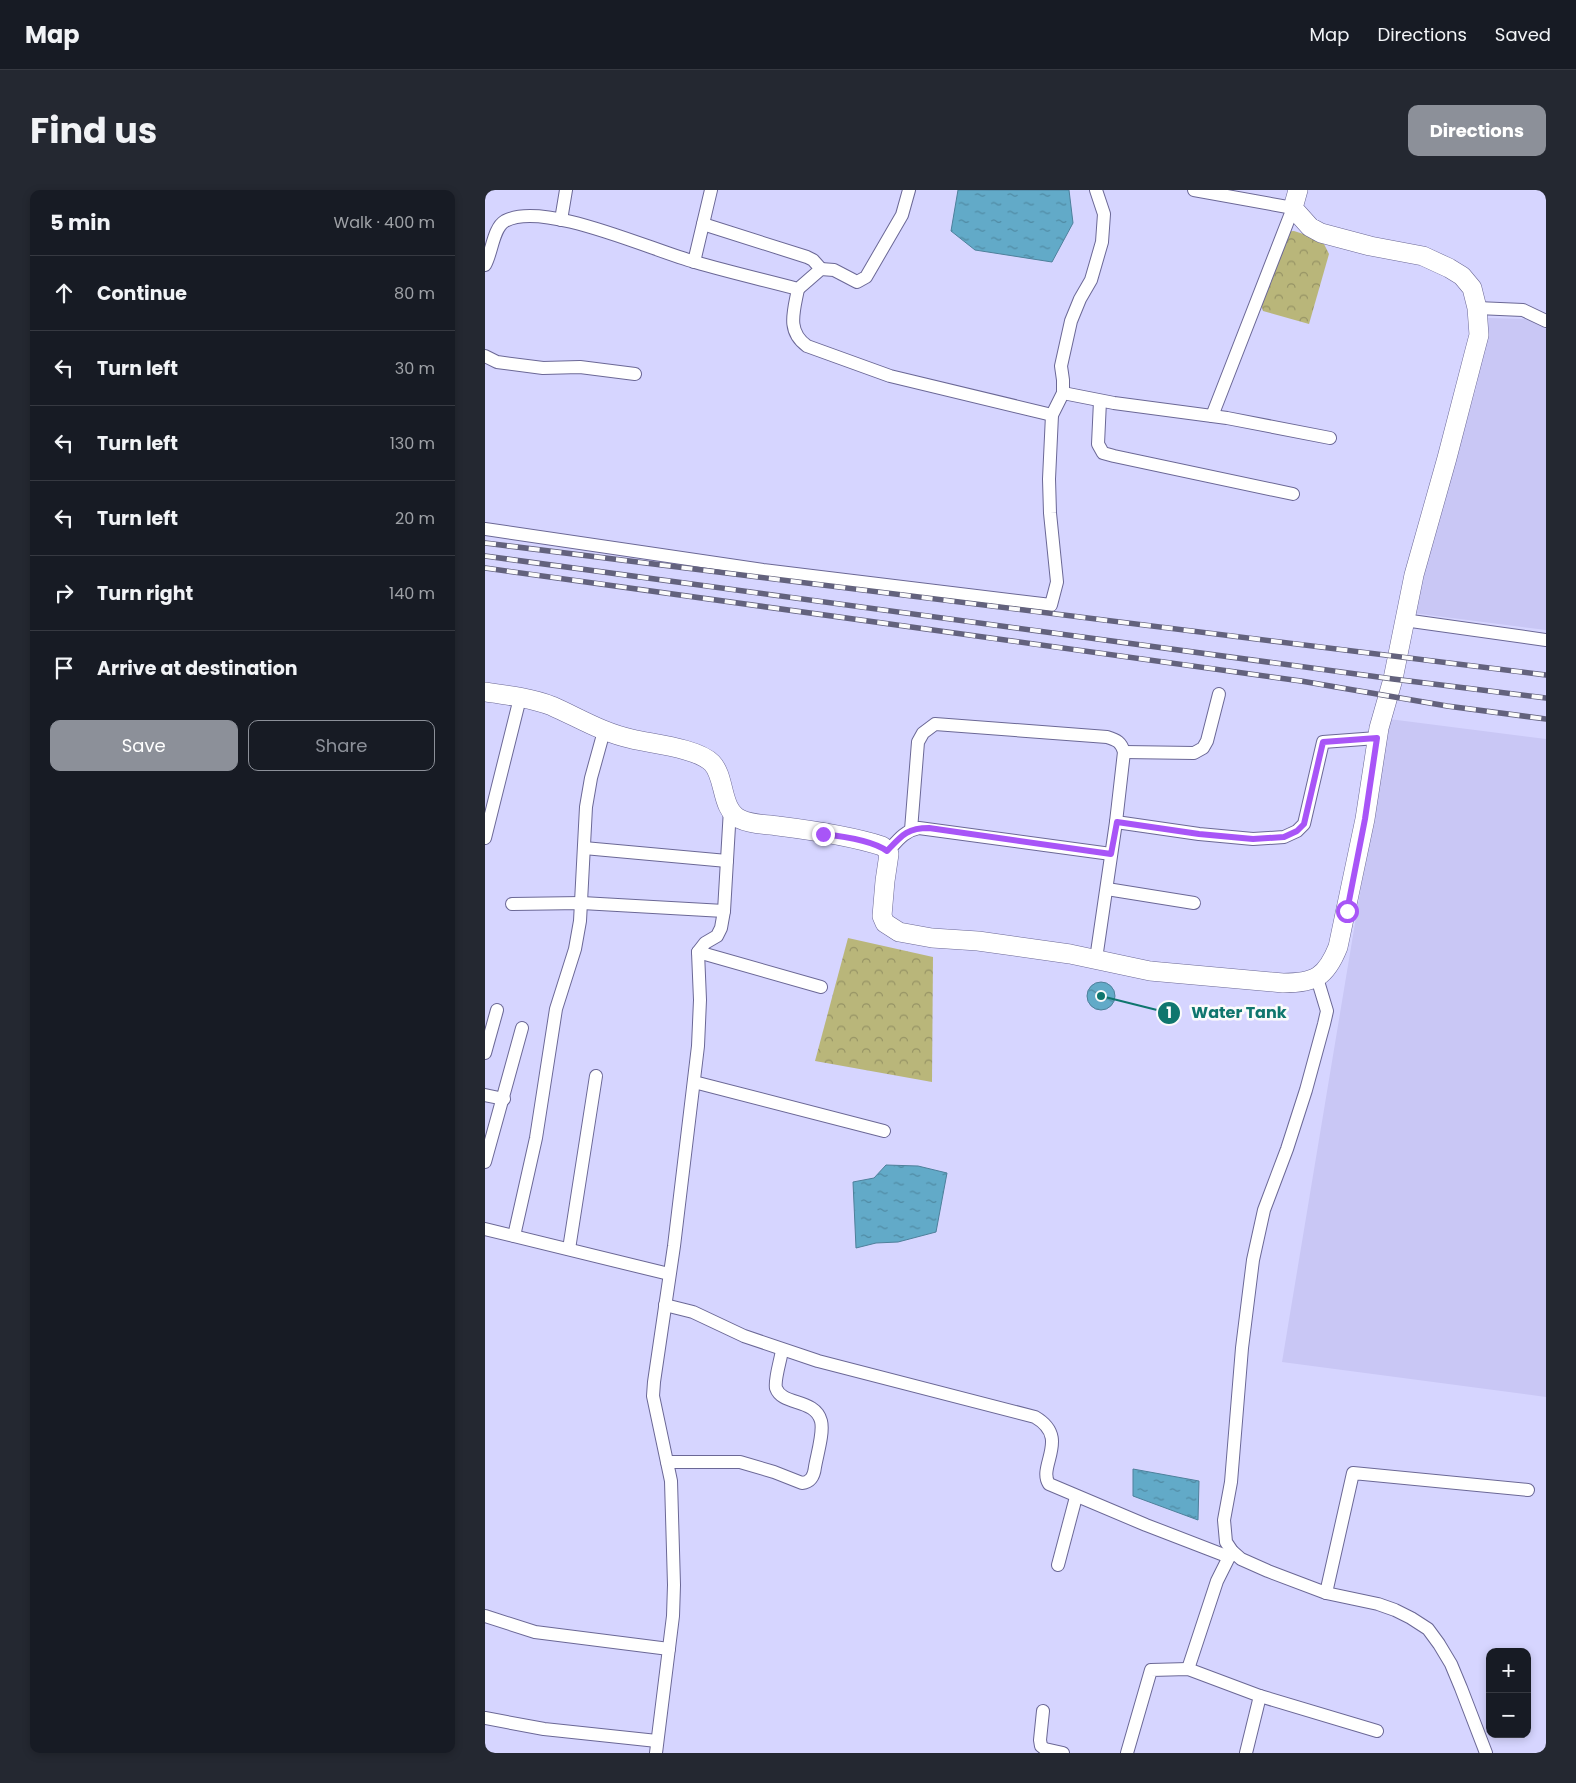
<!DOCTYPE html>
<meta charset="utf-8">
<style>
body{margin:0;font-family:Poppins,sans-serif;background:#242831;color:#f1f3f6}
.controls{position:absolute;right:15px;bottom:15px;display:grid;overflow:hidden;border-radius:10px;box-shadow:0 2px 8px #0003}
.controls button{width:45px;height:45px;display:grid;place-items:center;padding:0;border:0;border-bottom:1px solid #363941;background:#171b24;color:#f1f3f6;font:25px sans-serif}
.stop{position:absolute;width:15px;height:15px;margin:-11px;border:4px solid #a855f7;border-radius:50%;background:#fff}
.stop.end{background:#a855f7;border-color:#fff;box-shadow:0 1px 5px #0008}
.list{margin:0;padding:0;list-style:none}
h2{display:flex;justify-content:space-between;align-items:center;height:65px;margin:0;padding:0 20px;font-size:21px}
h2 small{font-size:16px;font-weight:400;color:#9ea1a6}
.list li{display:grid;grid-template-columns:32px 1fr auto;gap:15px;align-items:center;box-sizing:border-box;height:75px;padding:0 20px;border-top:1px solid #363941}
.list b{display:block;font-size:19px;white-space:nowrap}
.list em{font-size:16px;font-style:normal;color:#9ea1a6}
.actions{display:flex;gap:10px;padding:15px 20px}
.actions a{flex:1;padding:11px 0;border:1px solid #8c9099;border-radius:10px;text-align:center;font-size:18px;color:#8c9099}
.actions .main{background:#8c9099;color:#fff}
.icon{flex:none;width:28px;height:28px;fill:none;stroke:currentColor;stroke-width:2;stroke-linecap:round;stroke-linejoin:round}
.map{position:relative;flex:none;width:1061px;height:1563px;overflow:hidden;border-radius:10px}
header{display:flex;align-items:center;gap:30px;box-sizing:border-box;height:70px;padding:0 25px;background:#171b24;border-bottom:1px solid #363941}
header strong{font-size:24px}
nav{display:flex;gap:28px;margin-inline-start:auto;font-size:18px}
.intro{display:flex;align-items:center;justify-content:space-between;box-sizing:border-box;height:120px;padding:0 30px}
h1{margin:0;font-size:35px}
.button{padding:12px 22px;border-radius:10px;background:#8c9099;color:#fff;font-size:18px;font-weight:700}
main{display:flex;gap:30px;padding:0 30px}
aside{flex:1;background:#171b24;border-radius:10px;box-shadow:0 2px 8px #0003}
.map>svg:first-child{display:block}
.built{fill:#c9c7f5}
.forest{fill:url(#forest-crowns)}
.water{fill:url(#water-ripples);stroke:#4e809b}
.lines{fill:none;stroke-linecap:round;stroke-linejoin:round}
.street-casing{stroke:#6b6896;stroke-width:14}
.secondary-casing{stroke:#6b6896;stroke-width:20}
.street{stroke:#fff;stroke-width:12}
.secondary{stroke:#fff;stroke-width:19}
.rail-casing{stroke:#63627d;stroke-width:5.5}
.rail{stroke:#fbfbfb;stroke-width:4;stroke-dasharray:11;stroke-linecap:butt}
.route{stroke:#a855f7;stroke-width:6}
.leader{fill:none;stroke:#0f766e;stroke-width:2}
.callout-dot{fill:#0f766e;stroke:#fbfbfb;stroke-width:2}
.mark-label{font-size:15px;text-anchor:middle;font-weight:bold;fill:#fff}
.callout-label{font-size:16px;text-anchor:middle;font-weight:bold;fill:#0f766e;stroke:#fbfbfb;stroke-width:5;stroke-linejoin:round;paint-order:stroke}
</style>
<header>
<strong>Map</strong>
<nav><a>Map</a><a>Directions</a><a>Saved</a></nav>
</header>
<div class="intro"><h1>Find us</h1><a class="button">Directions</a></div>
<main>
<aside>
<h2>5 min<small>Walk · 400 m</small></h2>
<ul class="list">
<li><svg class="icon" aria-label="ahead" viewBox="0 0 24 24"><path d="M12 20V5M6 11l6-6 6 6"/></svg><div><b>Continue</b></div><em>80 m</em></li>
<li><svg class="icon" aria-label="left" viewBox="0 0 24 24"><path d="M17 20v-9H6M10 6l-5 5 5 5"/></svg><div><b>Turn left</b></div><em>30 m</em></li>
<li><svg class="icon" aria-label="left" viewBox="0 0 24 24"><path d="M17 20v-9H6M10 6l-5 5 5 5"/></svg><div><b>Turn left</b></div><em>130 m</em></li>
<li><svg class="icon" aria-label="left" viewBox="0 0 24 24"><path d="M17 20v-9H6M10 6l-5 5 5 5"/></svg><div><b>Turn left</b></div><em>20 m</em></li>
<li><svg class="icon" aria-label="right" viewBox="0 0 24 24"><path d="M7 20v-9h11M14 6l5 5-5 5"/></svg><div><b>Turn right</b></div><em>140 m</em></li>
<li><svg class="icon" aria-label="arrive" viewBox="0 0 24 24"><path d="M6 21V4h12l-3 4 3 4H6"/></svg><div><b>Arrive at destination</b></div></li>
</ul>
<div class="actions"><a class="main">Save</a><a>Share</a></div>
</aside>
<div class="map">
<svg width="1061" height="1563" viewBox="0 0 1061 1563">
<defs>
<pattern id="forest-crowns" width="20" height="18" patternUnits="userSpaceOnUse" patternTransform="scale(1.25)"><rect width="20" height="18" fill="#b9b67a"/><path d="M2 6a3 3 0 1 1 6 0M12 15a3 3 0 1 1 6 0" fill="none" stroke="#969365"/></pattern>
<pattern id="water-ripples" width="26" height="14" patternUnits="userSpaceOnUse" patternTransform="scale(1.25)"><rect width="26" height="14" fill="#62aac8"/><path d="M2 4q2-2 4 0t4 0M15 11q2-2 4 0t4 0" fill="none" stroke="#508aa3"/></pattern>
</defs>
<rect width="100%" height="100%" fill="#d6d5ff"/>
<g class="built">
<path d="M1002,128L1041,129L1061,139V440L928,423L992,194Z"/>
<path d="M904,529L1061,549V1207L797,1172Z"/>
</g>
<g class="forest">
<path d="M809,41L837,50L844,64L824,134L778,121L774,107L795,42Z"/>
<path d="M363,748L448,767L447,892L330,871Z"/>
</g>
<g class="water">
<path d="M473,0H584L588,33L567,72L490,60L466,41Z"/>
<circle cx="616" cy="806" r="14"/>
<path d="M401,975L433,976L462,983L451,1042L413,1052L391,1053L371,1058L368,992L389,988Z"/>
<path d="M648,1279L714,1291L713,1330L648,1306Z"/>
</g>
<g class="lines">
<defs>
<g id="street">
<path d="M709,0L808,18L727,226"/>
<path d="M76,30L81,0"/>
<path d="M218,34L322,67L328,70L336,79"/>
<path d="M209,72L226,0"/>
<path d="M0,75C7,63 8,38 20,31C59,10 168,61 210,72C244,82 279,90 313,99L336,79L349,80L372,92L381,87L417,25L424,0"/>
<path d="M313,99C309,121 301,141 322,156L405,186L567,225"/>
<path d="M992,118L1038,120L1061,131"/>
<path d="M0,166L12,172L58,178L95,177L150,184"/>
<path d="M578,203L629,213L742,228L845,248"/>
<path d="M615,211L613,254L618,263L629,266L808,304"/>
<path d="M0,339L278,380L566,415L572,392L565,323L564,289L567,225L578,203V190L576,176L586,131L595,109L606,90L617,52L619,24L611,0"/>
<path d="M919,430L1061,450"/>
<path d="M639,562L709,563L718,558L722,551L734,504"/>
<path d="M631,632L714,644L768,649L799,647L812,641L819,634L838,552L892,548"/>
<path d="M426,640L433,552L438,543L450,534L622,547C632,550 636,552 639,562L631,632L611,769"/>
<path d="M0,648L35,508"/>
<path d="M99,658L242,671"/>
<path d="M403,661C413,650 419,641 434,638L626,664"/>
<path d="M622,699L709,713"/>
<path d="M27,714L97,713L239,721"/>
<path d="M213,762L336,797"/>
<path d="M832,788L842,821L839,834L821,900L802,959L779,1020L768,1070L757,1158L746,1292L739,1330L741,1352L747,1361L756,1369L783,1381L841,1403L893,1414L910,1420L926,1428L943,1439L954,1454L966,1474L976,1498L1001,1563"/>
<path d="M0,863L12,820"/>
<path d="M209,892L399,941"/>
<path d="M0,905L19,909"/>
<path d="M0,972L37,838"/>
<path d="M0,1039L184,1084"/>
<path d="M29,1046L51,948L71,819L90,759L95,731L101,617L106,588L119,541"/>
<path d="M84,1059L111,886"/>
<path d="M180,1115L208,1122L259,1146L333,1171L550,1227C586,1248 552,1276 564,1294L661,1335L744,1367"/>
<path d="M182,1272H255L289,1282L317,1293C326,1292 329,1286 330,1277C332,1265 339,1242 336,1231C330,1208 297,1216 291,1198C289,1190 296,1169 297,1160"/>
<path d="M573,1375L591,1307"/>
<path d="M841,1403L868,1283L1043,1300"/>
<path d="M0,1426L50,1442L184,1459"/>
<path d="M703,1479L732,1391L747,1361"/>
<path d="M558,1521L555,1550L556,1556L560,1559L578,1563"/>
<path d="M0,1528L59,1539L172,1551"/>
<path d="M171,1563L188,1426L189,1395L186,1291L168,1206L169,1192L189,1056L213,856L215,810L213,762L220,753L232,746L236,738L239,721L245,619"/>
<path d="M642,1563L666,1480L703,1479L775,1506L892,1541"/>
<path d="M761,1563L775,1506"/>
</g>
<path id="secondary" d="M0,502C22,505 47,508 67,516C94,528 118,543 147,549C168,554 212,558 227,573C241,588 235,619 255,629C267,635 280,634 293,636C325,640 366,646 397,656L403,661L404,664L400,691L397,726L400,733L414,742L447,748L493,751L585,764L665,781L798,793C830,793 841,787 853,757L880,629L894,538L908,489L929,385L962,268L989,164L994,145L992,118L987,98L977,86L964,78L938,66L885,56L836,43L825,37L808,18L813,0"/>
</defs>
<use href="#street" class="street-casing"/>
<use href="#secondary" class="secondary-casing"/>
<use href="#street" class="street"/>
<use href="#secondary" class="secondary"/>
<defs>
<g id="rail">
<path d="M0,353L1061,485"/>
<path d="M0,366L908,489L1061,508"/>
<path d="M0,378L816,491L962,516L1061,529"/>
</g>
</defs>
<use href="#rail" class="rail-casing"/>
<use href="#rail" class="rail"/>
</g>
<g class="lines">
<path class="route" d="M338,644C356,646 387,650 402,661C417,645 422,638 444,638L626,664L632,632L714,644L768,649L799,647L812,641L819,634L838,552L892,548L880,629L862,721"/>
</g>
<path class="leader" d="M616 806L684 823"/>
<g class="callout-dot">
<circle cx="616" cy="806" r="5"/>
<circle cx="684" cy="823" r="12"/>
</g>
<g class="mark-label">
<text x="684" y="828">1</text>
</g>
<g class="callout-label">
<text x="754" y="828">Water Tank</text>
</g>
</svg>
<div class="controls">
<button>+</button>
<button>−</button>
</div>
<div class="stop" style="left:862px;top:721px"></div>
<div class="stop end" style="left:338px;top:644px"></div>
</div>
</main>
